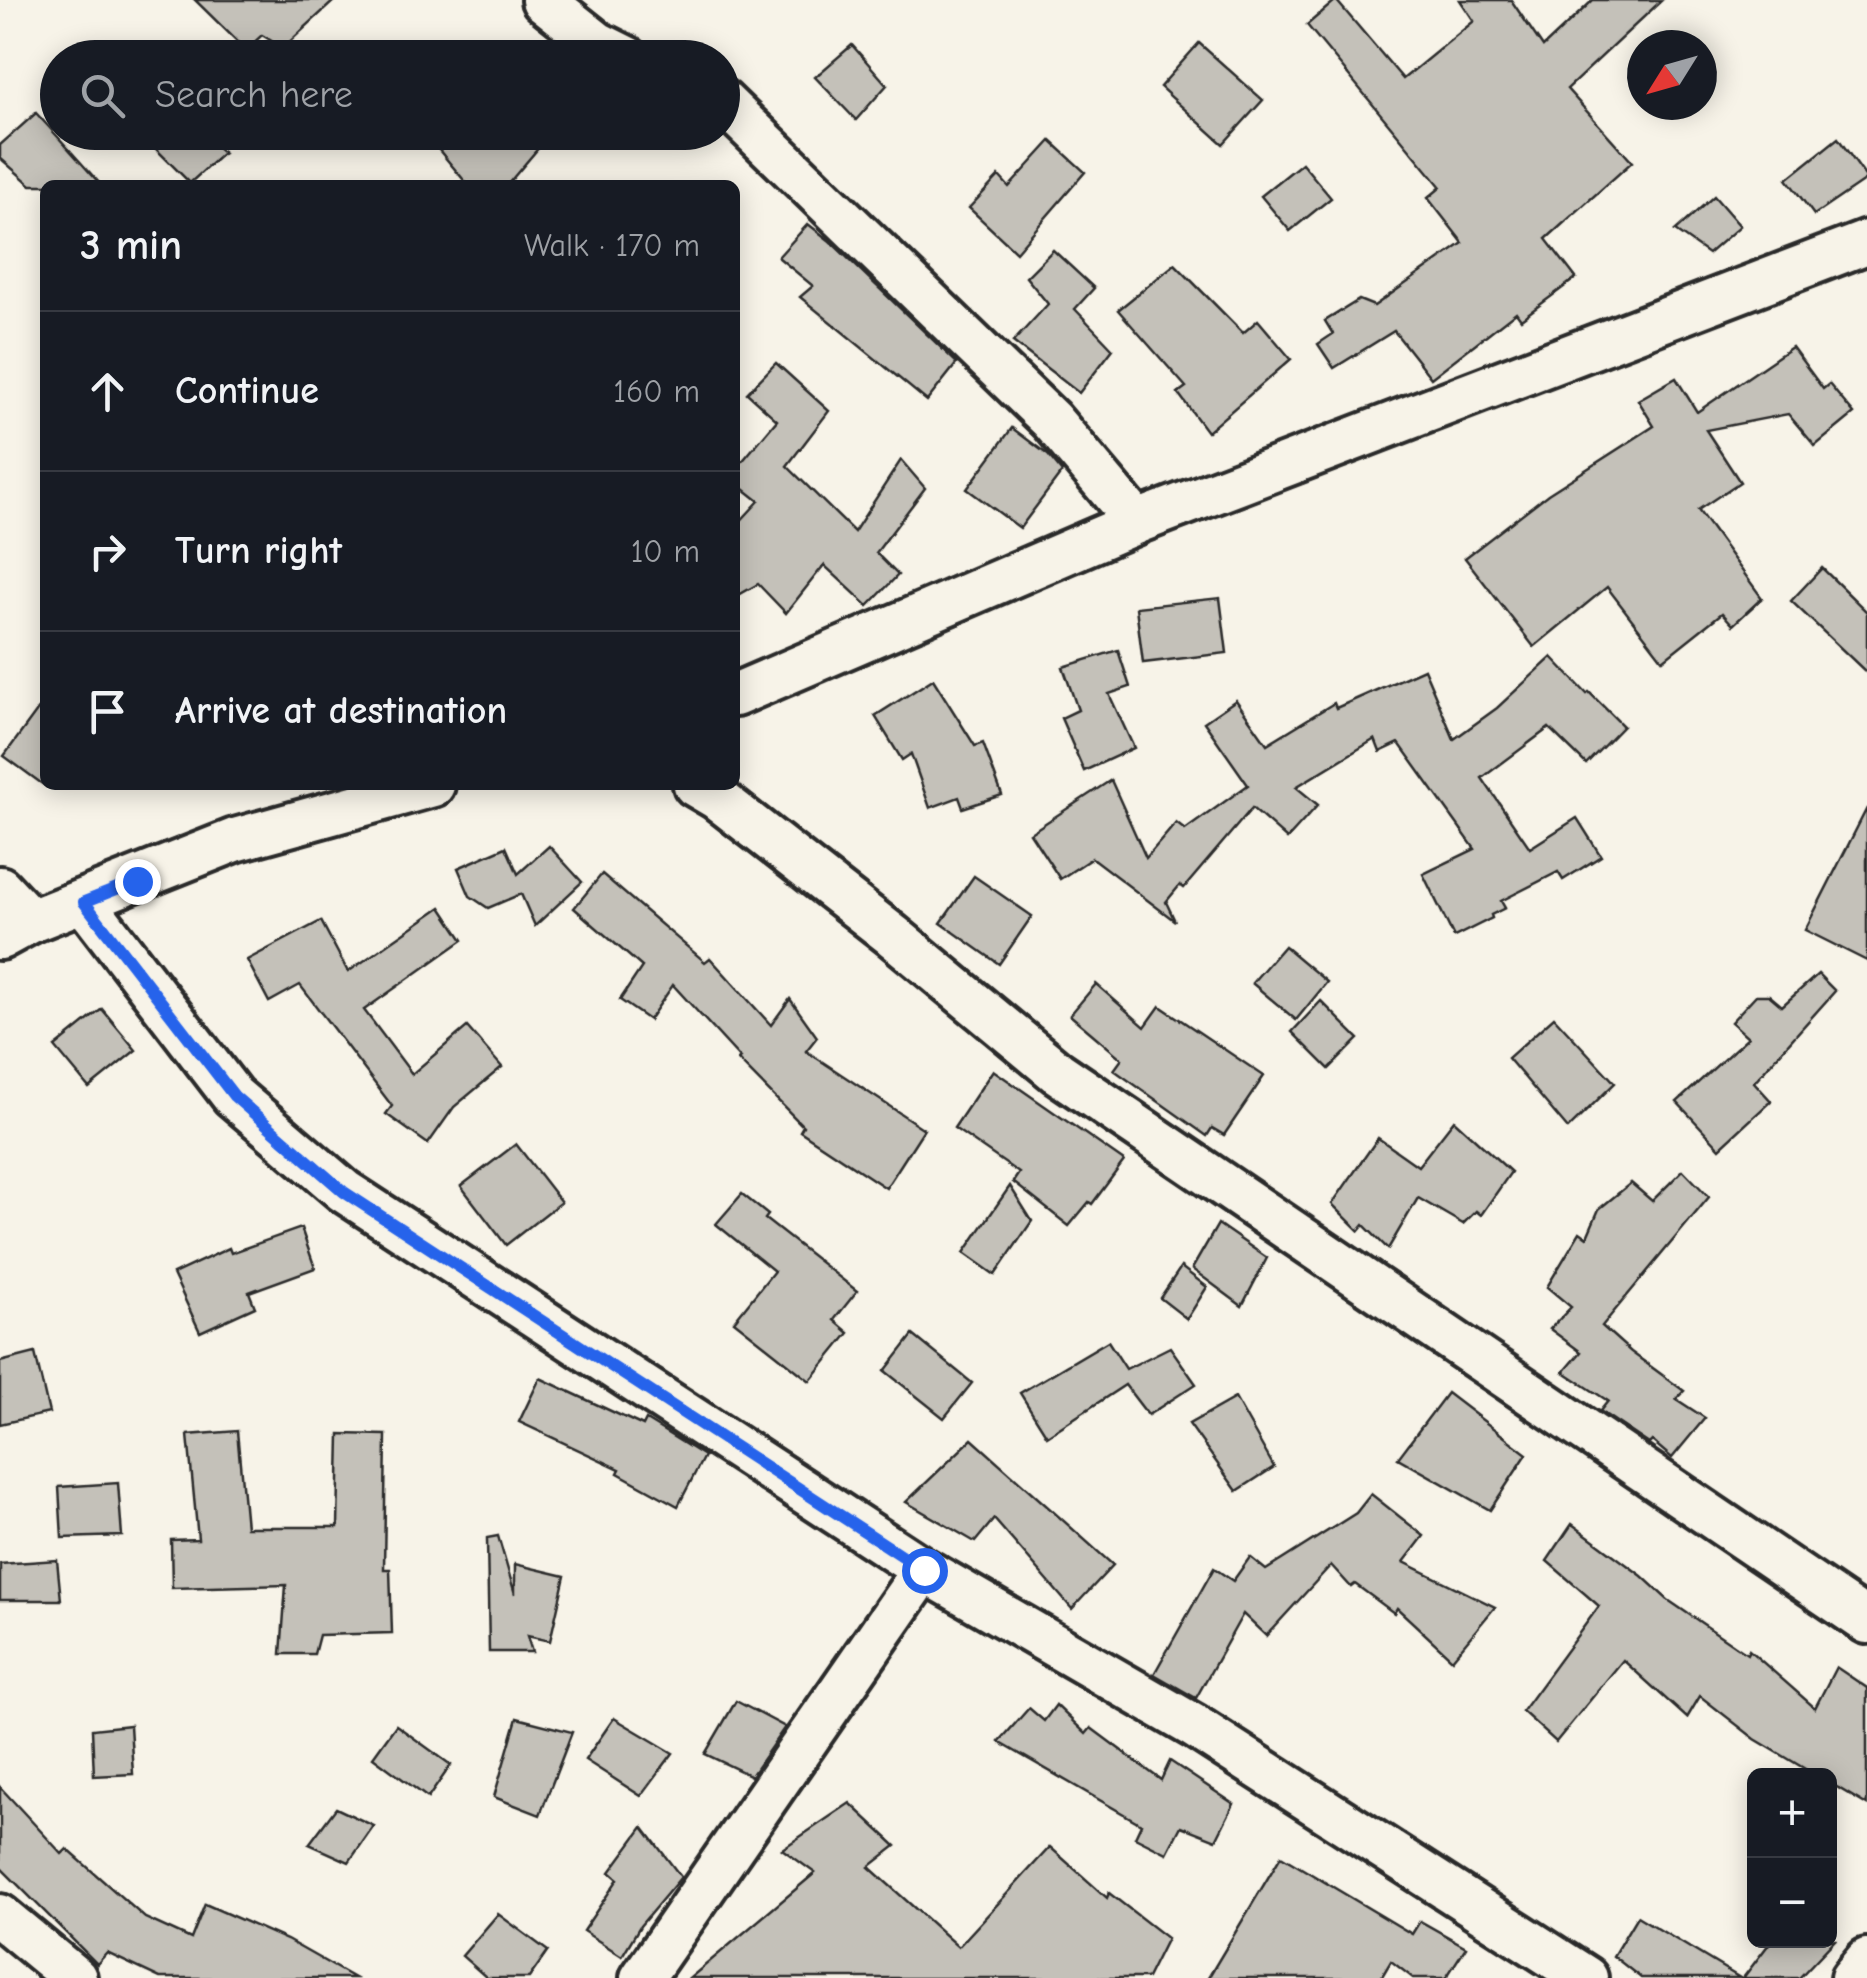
<!DOCTYPE html>
<meta charset="utf-8">
<style>
body{margin:0;font-family:"Comic Neue",sans-serif;background:#242831;color:#f1f3f6}
.controls{position:absolute;right:30px;bottom:30px;display:grid;overflow:hidden;border-radius:15px;box-shadow:0 5px 25px #0003}
.controls button{width:90px;height:90px;display:grid;place-items:center;padding:0;border:0;border-bottom:2px solid #363941;background:#171b24;color:#f1f3f6;font:50px sans-serif}
.compass{position:absolute;left:1627px;top:30px;width:90px;height:90px;border-radius:50%;background:#171b24;box-shadow:0 5px 25px #0003;rotate:233deg}
.stop{position:absolute;width:30px;height:30px;margin:-22px;border:8px solid #2563eb;border-radius:50%;background:#fff}
.stop.end{background:#2563eb;border-color:#fff;box-shadow:0 2px 10px #0008}
.list{margin:0;padding:0;list-style:none}
h2{display:flex;justify-content:space-between;align-items:center;height:130px;margin:0;padding:0 40px;font-size:42px}
h2 small{font-size:32px;font-weight:400;color:#9ea1a6}
.list li{display:grid;grid-template-columns:65px 1fr auto;gap:30px;align-items:center;box-sizing:border-box;height:160px;padding:0 40px;border-top:2px solid #363941}
.list b{display:block;font-size:38px;white-space:nowrap}
.list em{font-size:32px;font-style:normal;color:#9ea1a6}
.icon{flex:none;width:55px;height:55px;fill:none;stroke:currentColor;stroke-width:2;stroke-linecap:round;stroke-linejoin:round}
.map{position:relative;flex:none;width:1867px;height:1978px;overflow:hidden}
.search{position:absolute;background:#171b24;box-shadow:0 5px 25px #0003;left:40px;top:40px;width:700px;height:110px;display:flex;align-items:center;gap:25px;box-sizing:border-box;padding:0 35px;border-radius:55px;color:#9ea1a6;font-size:38px}
.panel{position:absolute;background:#171b24;box-shadow:0 5px 25px #0003;left:40px;top:180px;width:700px;height:610px;border-radius:15px}
.map>svg:first-child{display:block}
.building{fill:#c4c1b9;stroke:#2b2b2b;stroke-width:2.5}
.lines{fill:none;stroke-linecap:round;stroke-linejoin:round}
.street-casing{stroke:#2b2b2b;stroke-width:50}
.street{stroke:#f7f3e8;stroke-width:42}
.route{stroke:#2563eb;stroke-width:12}
</style>
<div class="map">
<svg width="1867" height="1978" viewBox="0 0 1867 1978">
<rect width="100%" height="100%" fill="#f7f3e8"/>
<filter id="ink" filterUnits="userSpaceOnUse"><feTurbulence type="fractalNoise" baseFrequency=".01" numOctaves="2"/><feDisplacementMap in="SourceGraphic" scale="20" xChannelSelector="R" yChannelSelector="G"/><feConvolveMatrix kernelMatrix="1 2 1 2 8 2 1 2 1" color-interpolation-filters="sRGB"/></filter>
<g filter="url(#ink)">
<g class="building">
<path d="M195,0H335L283,48L262,35L246,50Z"/>
<path d="M1336,0L1403,79L1474,21L1460,0H1511L1543,47L1593,0H1662L1567,89L1632,162L1546,239L1576,278L1521,319L1516,312L1431,378L1394,331L1334,368L1318,344L1333,334L1325,321L1359,300L1374,306L1463,243L1428,198L1441,187L1307,25Z"/>
<path d="M1199,43L1263,100L1223,144L1160,87Z"/>
<path d="M852,45L887,85L856,120L815,77Z"/>
<path d="M36,113L58,137L101,185H31L0,158V145Z"/>
<path d="M139,132H199L223,153L190,183Z"/>
<path d="M424,132H552L507,185H468Z"/>
<path d="M1838,138L1867,179L1814,215L1787,179Z"/>
<path d="M1051,141L1085,172L1016,252L969,208L999,176L1009,187Z"/>
<path d="M1302,163L1331,198L1290,231L1261,196Z"/>
<path d="M1714,196L1740,226L1708,254L1675,231Z"/>
<path d="M808,224L830,241L957,363L927,401L800,297L813,286L778,257Z"/>
<path d="M1053,250L1094,288L1075,309L1113,349L1079,393L1013,342L1048,304L1026,277Z"/>
<path d="M1175,264L1243,333L1258,320L1291,359L1207,432L1178,393L1186,387L1118,310Z"/>
<path d="M1792,347L1823,389L1829,384L1854,414L1815,446L1788,414L1706,430L1740,482L1698,510L1762,598L1733,625L1722,613L1663,660L1607,587L1534,647L1465,558L1548,494L1654,426L1638,400L1676,378L1697,412Z"/>
<path d="M776,363L829,411L787,466L854,532L901,460L925,488L876,553L898,575L868,606L824,565L786,613L758,584L735,597V527L759,501L735,482V470L777,420L747,393Z"/>
<path d="M1012,428L1048,455L1062,472L1020,528L967,489Z"/>
<path d="M1822,568L1867,612V673L1791,601Z"/>
<path d="M1220,598L1227,653L1143,663L1136,607Z"/>
<path d="M1118,650L1130,687L1109,694L1134,748L1084,771L1061,718L1078,710L1063,667Z"/>
<path d="M1552,657L1587,694L1589,692L1623,726L1586,764L1549,728L1482,778L1530,848L1577,818L1601,856L1563,880L1558,872L1501,901L1505,908L1491,915L1492,918L1454,937L1423,874L1475,849L1399,743L1380,752L1375,739L1296,787L1318,805L1287,839L1252,808L1184,888L1180,885L1166,902L1175,921L1092,858L1060,879L1030,833L1111,780L1146,858L1176,823L1185,830L1248,785L1204,722L1236,700L1267,744L1334,703L1336,708L1424,669L1454,739L1497,708Z"/>
<path d="M933,679L975,746L983,743L1002,795L963,808L959,797L930,808L911,754L902,760L875,716Z"/>
<path d="M45,700V786L4,756Z"/>
<path d="M1867,808V961L1805,930Z"/>
<path d="M549,846L582,882L535,926L521,894L488,908L470,896L458,868L506,847L518,874Z"/>
<path d="M602,874L705,962L710,958L771,1025L790,999L817,1037L806,1051L924,1129L886,1188L800,1131L803,1126L738,1060L740,1058L673,985L649,1020L620,1000L642,967L574,908Z"/>
<path d="M974,876L1032,916L999,964L941,923Z"/>
<path d="M441,907L463,940L364,1010L412,1074L467,1027L502,1067L454,1107L428,1144L386,1114L392,1106L300,985L269,1002L247,960L321,921L348,972Z"/>
<path d="M1284,946L1327,982L1296,1020L1252,983Z"/>
<path d="M1818,974L1835,991L1754,1082L1771,1101L1720,1148L1677,1102L1748,1037L1731,1022L1756,995H1769L1782,1006Z"/>
<path d="M1096,984L1145,1027L1160,1006L1264,1076L1224,1135L1212,1128L1207,1136L1114,1070L1122,1059L1070,1015Z"/>
<path d="M1321,1001L1359,1039L1329,1069L1292,1032Z"/>
<path d="M102,1009L136,1050L89,1088L55,1047Z"/>
<path d="M1554,1017L1615,1083L1568,1129L1508,1058Z"/>
<path d="M993,1070L1124,1161L1092,1204L1089,1202L1069,1226L1013,1182L1019,1173L954,1128Z"/>
<path d="M1454,1120L1511,1172L1481,1215L1476,1211L1463,1224L1418,1198L1388,1249L1364,1225L1359,1231L1332,1204L1378,1138L1418,1166Z"/>
<path d="M516,1144L561,1202L506,1245L461,1186Z"/>
<path d="M1683,1170L1709,1197L1602,1326L1631,1352L1684,1391L1676,1399L1705,1418L1672,1458L1652,1441L1649,1444L1600,1411L1608,1401L1564,1372L1581,1352L1550,1329L1571,1307L1547,1287L1580,1232L1587,1237L1599,1209L1631,1183L1652,1201Z"/>
<path d="M1010,1186L1032,1221L995,1275L964,1253Z"/>
<path d="M742,1194L768,1215L765,1219L857,1291L834,1320L849,1333L810,1381L734,1321L774,1271L716,1224Z"/>
<path d="M1218,1224L1267,1258L1242,1306L1192,1269Z"/>
<path d="M301,1228L315,1268L249,1292L255,1307L200,1332L173,1274L229,1248L231,1253Z"/>
<path d="M1181,1267L1207,1287L1187,1319L1160,1298Z"/>
<path d="M913,1335L972,1383L944,1418L885,1371Z"/>
<path d="M1108,1341L1126,1369L1170,1347L1196,1384L1148,1415L1125,1385L1047,1436L1020,1393Z"/>
<path d="M35,1353L49,1413L0,1424V1362Z"/>
<path d="M540,1378L643,1426L646,1420L704,1456L678,1506L618,1473L620,1469L519,1422Z"/>
<path d="M1447,1393L1527,1454L1490,1510L1398,1458Z"/>
<path d="M1235,1398L1274,1467L1237,1491L1189,1424Z"/>
<path d="M237,1431L246,1527H338L340,1434L386,1435L384,1569H390L392,1633L319,1635L314,1654H281L286,1585L172,1588L171,1540L198,1539L188,1435Z"/>
<path d="M972,1439L1113,1565L1072,1609L994,1519L975,1542L906,1502Z"/>
<path d="M118,1483L122,1536L62,1538L59,1487Z"/>
<path d="M1371,1494L1424,1536L1404,1562L1495,1607L1452,1659L1397,1608L1394,1613L1355,1584L1351,1587L1331,1565L1266,1636L1243,1614L1196,1698L1154,1674L1214,1568L1233,1581L1250,1557L1266,1570L1356,1513Z"/>
<path d="M1572,1524L1642,1576L1668,1600L1747,1654L1749,1650L1815,1708L1836,1667L1867,1688V1805L1830,1783V1776H1817L1755,1739L1700,1696L1687,1718L1623,1660L1556,1742L1522,1711L1599,1606L1547,1561Z"/>
<path d="M498,1536L515,1594V1564L565,1576L550,1641L527,1636L532,1652H489L487,1538Z"/>
<path d="M57,1560L61,1600H0V1564Z"/>
<path d="M736,1701L785,1727L751,1776L705,1754Z"/>
<path d="M1056,1705L1086,1734L1091,1728L1161,1780L1170,1761L1234,1804L1216,1840L1181,1826L1167,1853L1135,1837L1141,1824L999,1742L1029,1708L1044,1721Z"/>
<path d="M517,1718L572,1732L540,1815L494,1797Z"/>
<path d="M614,1718L673,1753L641,1796L585,1760Z"/>
<path d="M130,1725L133,1774L94,1776L92,1729Z"/>
<path d="M396,1725L451,1765L428,1798L373,1757Z"/>
<path d="M0,1787L62,1854L67,1849L145,1918L191,1939L205,1904L287,1940L354,1978H160L107,1953L97,1964L0,1867Z"/>
<path d="M850,1803L896,1846L869,1867L958,1947L1050,1847L1107,1898L1109,1893L1167,1938L1147,1978H690L815,1873L782,1849Z"/>
<path d="M336,1808L374,1826L349,1862L309,1844Z"/>
<path d="M643,1827L681,1877L640,1926L622,1956L583,1931L618,1879L610,1872Z"/>
<path d="M1281,1856L1412,1934L1420,1921L1466,1947L1446,1978H1413L1391,1961L1381,1978H1208Z"/>
<path d="M498,1914L548,1951L529,1978H487L462,1956Z"/>
<path d="M1637,1916L1740,1978H1641L1613,1956Z"/>
<path d="M1772,1940H1835L1799,1978H1743Z"/>
</g>
<g class="lines">
<defs>
<g id="street">
<path d="M543,0L597,43L627,58"/>
<path d="M722,101L1051,420L1137,522"/>
<path d="M735,695L1137,522L1867,242"/>
<path d="M695,785L717,798L892,935L1057,1072L1867,1622"/>
<path d="M0,888L31,921"/>
<path d="M84,902L233,1096L344,1191L924,1570L1194,1726L1586,1978"/>
<path d="M0,938L31,921L235,840L433,785"/>
<path d="M0,1916L75,1978"/>
<path d="M642,1978L924,1570"/>
<path d="M1852,1978L1867,1960"/>
</g>
</defs>
<use href="#street" class="street-casing"/>
<use href="#street" class="street"/>
</g>
</g>
<g class="lines" filter="url(#ink)">
<path class="route" d="M137,881L84,902L234,1096L344,1192L924,1570"/>
</g>
</svg>
<div class="controls">
<button>+</button>
<button>−</button>
</div>
<svg class="compass" viewBox="-18 -18 36 36"><path d="M0-13l5 13h-10z" fill="#e53935"/><path d="M0 13l5-13h-10z" fill="#9ea1a6"/></svg>
<div class="stop" style="left:924px;top:1570px"></div>
<div class="stop end" style="left:137px;top:881px"></div>
<div class="search"><svg class="icon" aria-label="search" viewBox="0 0 24 24"><circle cx="10" cy="10" r="6"/><path d="M15 15l6 6"/></svg>Search here</div>
<section class="panel">
<h2>3 min<small>Walk · 170 m</small></h2>
<ul class="list">
<li><svg class="icon" aria-label="ahead" viewBox="0 0 24 24"><path d="M12 20V5M6 11l6-6 6 6"/></svg><div><b>Continue</b></div><em>160 m</em></li>
<li><svg class="icon" aria-label="right" viewBox="0 0 24 24"><path d="M7 20v-9h11M14 6l5 5-5 5"/></svg><div><b>Turn right</b></div><em>10 m</em></li>
<li><svg class="icon" aria-label="arrive" viewBox="0 0 24 24"><path d="M6 21V4h12l-3 4 3 4H6"/></svg><div><b>Arrive at destination</b></div></li>
</ul>
</section>
</div>
